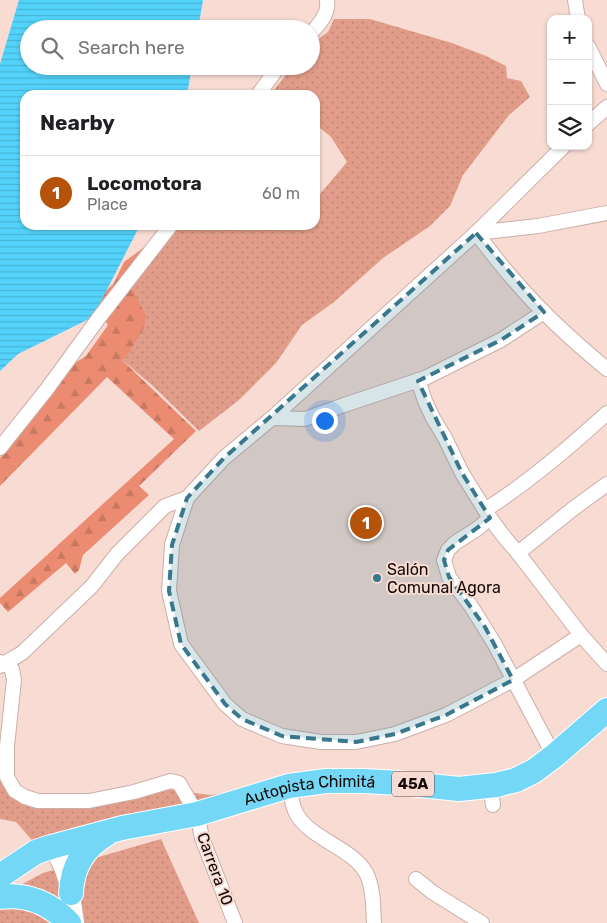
<!DOCTYPE html>
<meta charset="utf-8">
<style>
body{margin:0;font-family:Rubik,sans-serif;background:#f2f2f2;color:#202124}
.controls{position:absolute;right:15px;top:15px;display:grid;overflow:hidden;border-radius:10px;box-shadow:0 1px 4px #0004}
.controls button{width:45px;height:45px;display:grid;place-items:center;padding:0;border:0;border-bottom:1px solid #e0e0e0;background:#fff;color:#202124;font:25px sans-serif}
.you{position:absolute;left:324px;top:420px;width:18px;height:18px;margin:-12px;border:4px solid #fff;border-radius:50%;background:#1a73e8;box-shadow:0 0 0 8px #1a73e833}
.badge{display:grid;place-items:center;width:32px;height:32px;border-radius:50%;background:#b45309;color:#fff;font-size:16px;font-weight:700}
.pin{position:absolute;translate:-50% -50%;border:2px solid #fff;box-shadow:0 1px 5px #0006}
.list{margin:0;padding:0;list-style:none}
h2{display:flex;justify-content:space-between;align-items:center;height:65px;margin:0;padding:0 20px;font-size:21px}
h2 small{font-size:16px;font-weight:400;color:#757577}
.list li{display:grid;grid-template-columns:32px 1fr auto;gap:15px;align-items:center;box-sizing:border-box;height:75px;padding:0 20px;border-top:1px solid #e0e0e0}
.list b{display:block;font-size:19px;white-space:nowrap}
.list p{margin:0;font-size:16px;white-space:nowrap;color:#757577}
.list em{font-size:16px;font-style:normal;color:#757577}
.icon{flex:none;width:28px;height:28px;fill:none;stroke:currentColor;stroke-width:2;stroke-linecap:round;stroke-linejoin:round}
.map{position:relative;flex:none;width:607px;height:923px;overflow:hidden}
.search{position:absolute;background:#fff;box-shadow:0 1px 4px #0004;left:20px;top:20px;width:300px;height:55px;display:flex;align-items:center;gap:12px;box-sizing:border-box;padding:0 18px;border-radius:28px;color:#757577;font-size:19px}
.panel{position:absolute;background:#fff;box-shadow:0 1px 4px #0004;left:20px;top:90px;width:300px;height:140px;border-radius:15px}
.map>svg:first-child{display:block}
.grass{fill:url(#grass-dots)}
.forest{fill:url(#forest-firs)}
.water{fill:url(#water-rules)}
.lines{fill:none;stroke-linecap:round;stroke-linejoin:round}
.minor-casing{stroke:#cbafa8;stroke-width:16}
.tertiary-casing{stroke:#cbafa8;stroke-width:20}
.trunk-casing{stroke:#fff;stroke-width:26}
.minor{stroke:#fff;stroke-width:14}
.tertiary{stroke:#fff;stroke-width:18}
.trunk{stroke:#74d7f6;stroke-width:24}
.marked{fill:#39788c;fill-opacity:0.2;stroke:#39788c;stroke-width:4;stroke-dasharray:10 6;stroke-linejoin:round}
.poi-dot{fill:#39788c;stroke:#f8dbd3;stroke-width:2}
.labels{text-anchor:middle;dominant-baseline:central;stroke-width:4;stroke-linejoin:round;paint-order:stroke}
.shield{fill:#f8dbd3;stroke:#574844;stroke-width:1}
.shield-label{font-size:15px;font-weight:bold;fill:#120907}
.poi-label{font-size:16px;fill:#120907;stroke:#f8dbd3;text-anchor:start}
.street-label{font-size:16px;fill:#120907;stroke:#f8dbd3}
</style>
<div class="map">
<svg width="607" height="923" viewBox="0 0 607 923">
<defs>
<pattern id="grass-dots" width="8" height="8" patternUnits="userSpaceOnUse" patternTransform="scale(1.25)"><rect width="8" height="8" fill="#e19d8a"/><path d="M2 2h.1M6 6h.1" fill="none" stroke="#c08676" stroke-width="1.8" stroke-linecap="round"/></pattern>
<pattern id="forest-firs" width="22" height="20" patternUnits="userSpaceOnUse" patternTransform="scale(1.25)"><rect width="22" height="20" fill="#eb8b71"/><path d="M5 1l3.5 6h-7zM16 11l3.5 6h-7z" fill="#c87760"/></pattern>
<pattern id="water-rules" width="6" height="5" patternUnits="userSpaceOnUse" patternTransform="scale(1.25)"><rect width="6" height="5" fill="#53d3fb"/><path d="M0 2.5h6" fill="none" stroke="#47b4d6"/></pattern>
</defs>
<rect width="100%" height="100%" fill="#f8dbd3"/>
<g class="grass">
<path d="M334,19H370L452,43L486,56L506,66L507,78L521,81L530,97L509,115L463,175L450,206L430,226L383,258L334,302L302,325L276,363L239,400L199,431L153,386L122,360L129,284L174,225H315V200L347,162L331,137L315,124V95H279L273,91L293,66H311V44L328,32Z"/>
<path d="M0,772L4,775L26,803L159,788L210,795L285,783L37,846L16,822L0,819Z"/>
<path d="M161,839L199,923H0V896L43,873Z"/>
</g>
<path class="forest" d="M172,227L154,261L129,284L146,315L144,328L128,354L122,360L196,431L139,486L149,495L83,555L79,570L75,574L66,563L8,612L0,603V598L174,439L107,377L0,486V458L70,366L86,356L108,325L94,303L114,283L124,262Z"/>
<path class="water" d="M19,0H203L198,29H29V66H192L187,95H25V225H140L93,317L18,354L0,371V64Z"/>
<g class="lines">
<defs>
<g id="minor">
<path d="M575,0L578,19"/>
<path d="M311,33C320,23 329,14 327,0"/>
<path d="M588,46L607,84"/>
<path d="M258,95L279,66"/>
<path d="M588,124L607,107"/>
<path d="M564,146L476,233L272,418L224,458L187,498L172,545L169,591L181,644L225,704L242,719L282,736L321,742H356L395,734L446,715L513,680L581,635"/>
<path d="M476,233C489,249 501,266 515,281C542,313 574,342 607,369"/>
<path d="M476,233L538,226L607,213"/>
<path d="M418,380L425,401L433,418L445,438L462,473L490,518L505,538L518,553L581,635L607,664"/>
<path d="M272,418L305,419L344,405L425,378L501,340L544,312"/>
<path d="M0,448L47,389L98,319L171,225"/>
<path d="M485,510C529,482 569,448 607,413"/>
<path d="M490,518L477,529L455,543L448,550L444,560L449,577L471,606L494,643L554,756"/>
<path d="M518,553L574,508L607,484"/>
<path d="M0,662L4,663L12,669L14,680L7,746V777L15,791L25,797L38,801H89L134,792L171,781L179,783L197,814L202,838L235,923"/>
<path d="M0,666L22,653L92,586L117,554L165,506L187,498"/>
<path d="M289,786C291,795 292,805 296,813C310,840 356,848 368,877C374,892 373,908 374,923"/>
<path d="M490,786L493,805"/>
<path d="M416,879L432,892L482,923"/>
</g>
<path id="tertiary" d="M51,847C69,869 71,896 75,923"/>
<g id="trunk">
<path id="s1" d="M0,876L36,852L51,847L122,828L197,814L289,786L326,781H363L400,783L459,789L496,785L516,780L534,771L554,756L607,710"/>
<path d="M71,893C72,868 83,848 105,835"/>
<path d="M0,897C27,893 51,904 69,923"/>
</g>
</defs>
<use href="#minor" class="minor-casing"/>
<use href="#tertiary" class="tertiary-casing"/>
<use href="#trunk" class="trunk-casing"/>
<use href="#minor" class="minor"/>
<use href="#tertiary" class="tertiary"/>
<use href="#trunk" class="trunk"/>
</g>
<path class="marked" d="M476,233L544,312L501,340L418,381L462,473L490,518L448,550L444,560L449,577L485,627L513,680L446,715L395,734L356,742L282,736L242,719L225,704L181,644L169,591L172,545L187,498L224,458Z"/>
<circle class="poi-dot" cx="377" cy="578" r="5"/>
<g class="labels">
<rect class="shield" x="392" y="771.5" width="42" height="25" rx="4"/>
<g class="shield-label">
<text x="413" y="784">45A</text>
</g>
<g class="poi-label">
<text x="387" y="569">Salón<tspan x="387" dy="18">Comunal Agora</tspan></text>
</g>
<g class="street-label">
<text stroke="none"><textPath href="#s1" startOffset="325">Autopista Chimitá</textPath></text>
<text transform="translate(215 869) rotate(70)">Carrera 10</text>
</g>
</g>
</svg>
<div class="controls">
<button>+</button>
<button>−</button>
<button><svg class="icon" aria-label="layers" viewBox="0 0 24 24"><path d="M12 4l9 5-9 5-9-5zM3 14l9 5 9-5"/></svg></button>
</div>
<div class="you"></div>
<div class="pin badge" style="left:366px;top:523px">1</div>
<div class="search"><svg class="icon" aria-label="search" viewBox="0 0 24 24"><circle cx="10" cy="10" r="6"/><path d="M15 15l6 6"/></svg>Search here</div>
<section class="panel">
<h2>Nearby<small></small></h2>
<ul class="list">
<li><span class="badge">1</span><div><b>Locomotora</b><p>Place</p></div><em>60 m</em></li>
</ul>
</section>
</div>
